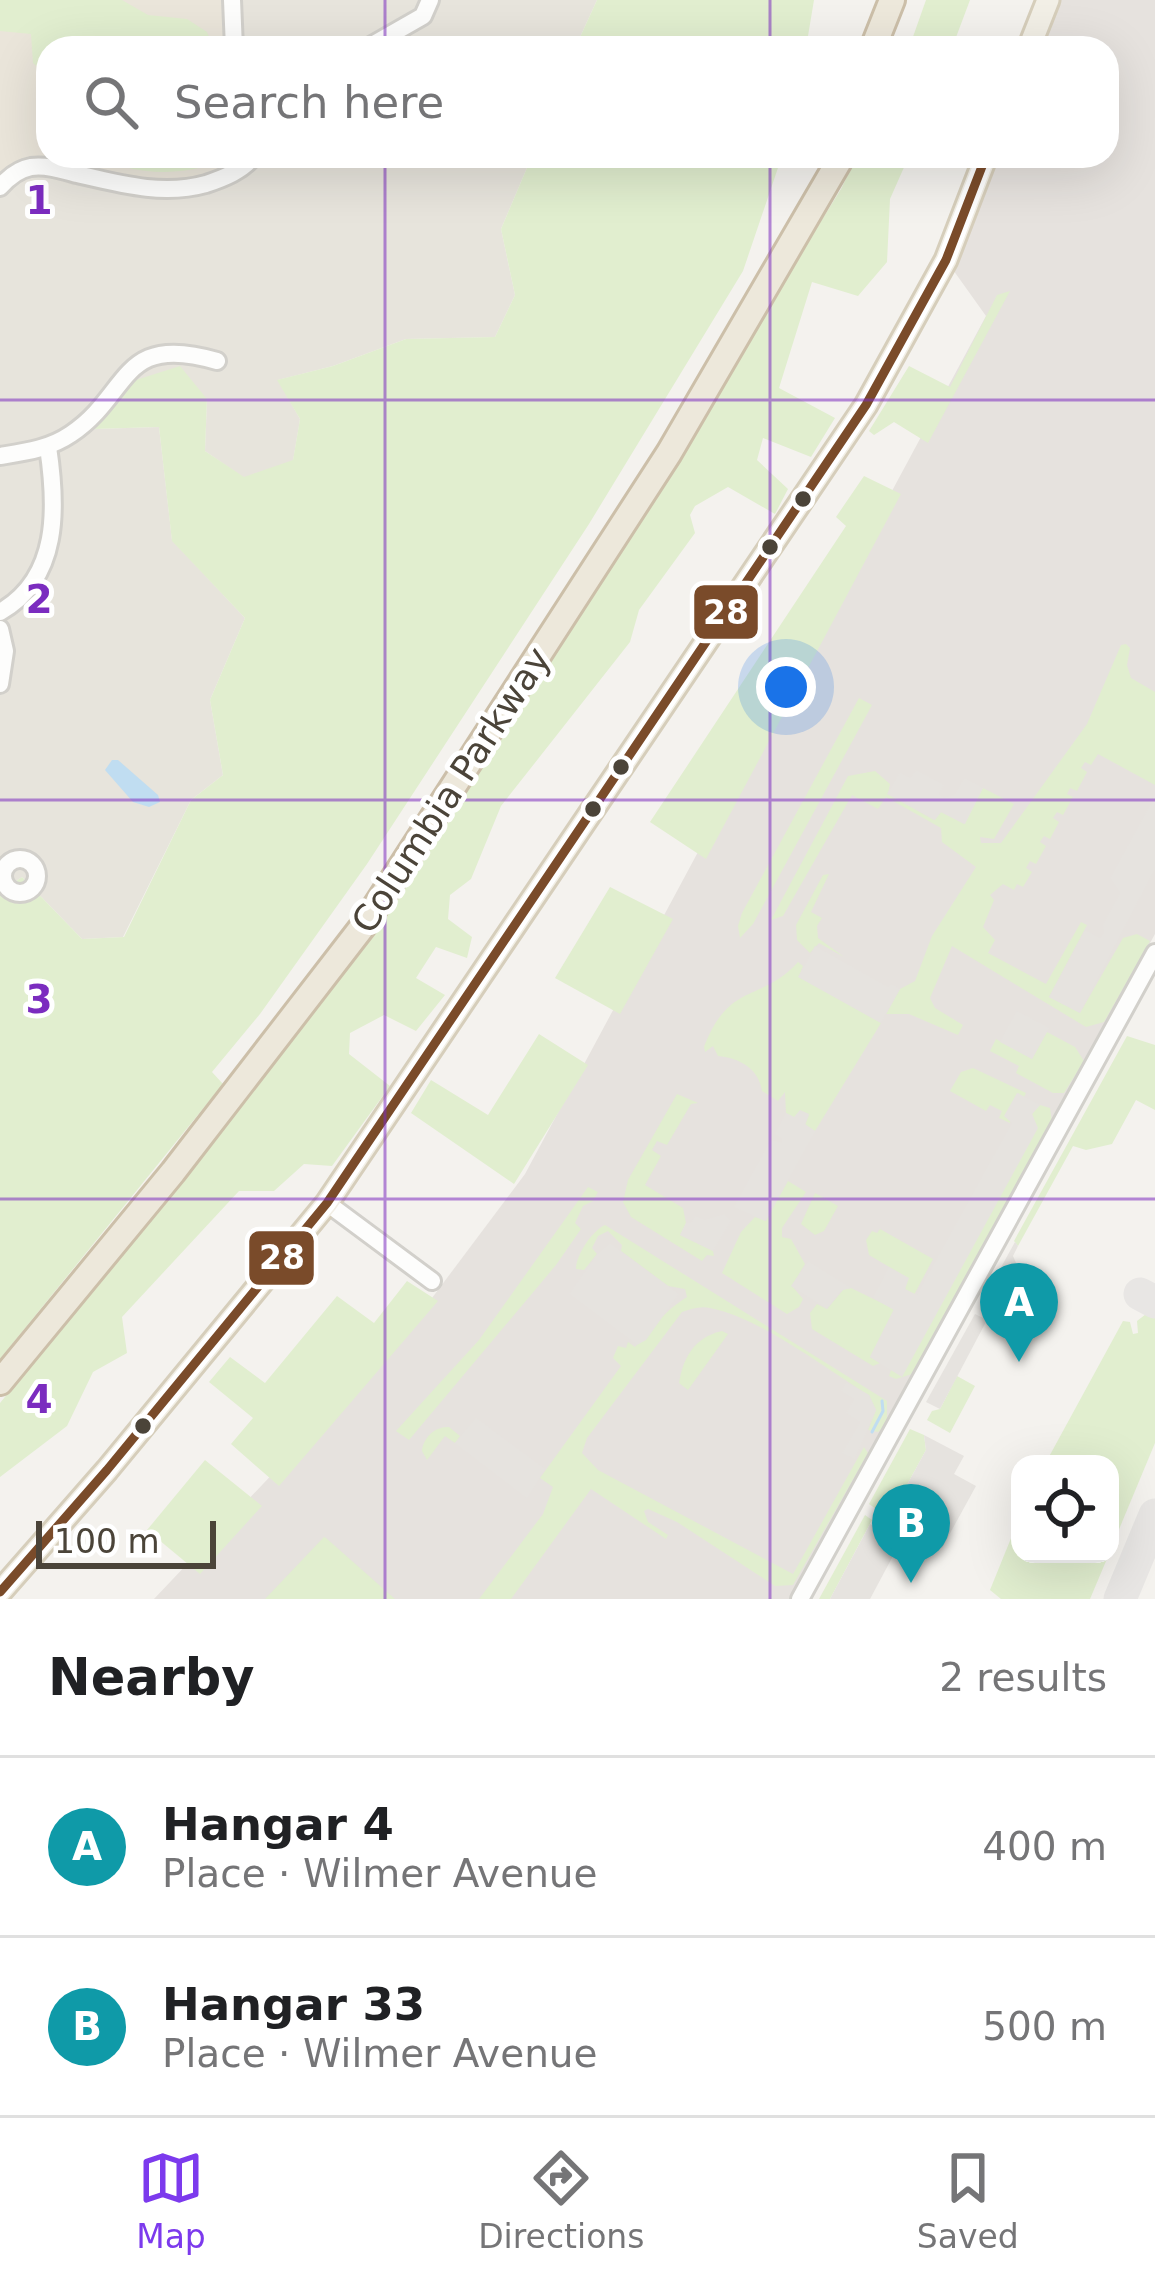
<!DOCTYPE html>
<meta charset="utf-8">
<style>
body{margin:0;font-family:"DejaVu Sans",sans-serif;background:#f6f6f6;color:#202124}
.controls{position:absolute;right:36px;bottom:36px;display:grid;overflow:hidden;border-radius:24px;box-shadow:0 12px 48px #0002}
.controls button{width:108px;height:108px;display:grid;place-items:center;padding:0;border:0;border-bottom:3px solid #e0e0e0;background:#fff;color:#202124;font:60px sans-serif}
.scale{position:absolute;left:36px;bottom:30px;width:180px;box-sizing:border-box;padding-left:12px;border:6px solid #4b4439;border-top:0;font-size:33px;line-height:42px;white-space:nowrap;color:#4b4439;-webkit-text-stroke:9px #fff;paint-order:stroke}
.you{position:absolute;left:786px;top:687px;width:42px;height:42px;margin:-30px;border:9px solid #fff;border-radius:50%;background:#1a73e8;box-shadow:0 0 0 18px #1a73e833}
.badge{display:grid;place-items:center;width:78px;height:78px;border-radius:50%;background:#7c3aed;color:#fff;font-size:39px;font-weight:700}
.pin{position:absolute;translate:-50% -99px;filter:drop-shadow(0 3px 6px #0008)}
.pin::after{content:'';position:absolute;top:63px;width:42px;height:36px;background:inherit;clip-path:polygon(0 0,100% 0,50% 100%)}
.list{margin:0;padding:0;list-style:none}
h2{display:flex;justify-content:space-between;align-items:center;height:156px;margin:0;padding:0 48px;font-size:51px}
h2 small{font-size:39px;font-weight:400;color:#757577}
.list li{display:grid;grid-template-columns:78px 1fr auto;gap:36px;align-items:center;box-sizing:border-box;height:180px;padding:0 48px;border-top:3px solid #e0e0e0}
.list b{display:block;font-size:45px;white-space:nowrap}
.list p{margin:0;font-size:39px;white-space:nowrap;color:#757577}
.list em{font-size:39px;font-style:normal;color:#757577}
.icon{flex:none;width:66px;height:66px;fill:none;stroke:currentColor;stroke-width:2;stroke-linecap:round;stroke-linejoin:round}
.map{position:relative;flex:none;width:1155px;height:1599px;overflow:hidden}
.search{position:absolute;background:#fff;box-shadow:0 12px 48px #0002;left:36px;right:36px;top:36px;height:132px;display:flex;align-items:center;gap:30px;box-sizing:border-box;padding:0 42px;border-radius:36px;color:#757577;font-size:45px}
.sheet{height:516px;background:#fff}
nav{display:flex;justify-content:space-around;align-items:center;box-sizing:border-box;height:168px;border-top:3px solid #e0e0e0;background:#fff;font-size:33px;color:#757577}
nav a{display:grid;justify-items:center;gap:6px}
nav .on{color:#7c3aed}
.map>svg:first-child{display:block}
.residential{fill:#e7e4dc}
.industrial{fill:#e6e2de}
.education{fill:#eae5da}
.green{fill:#e1eecf}
.parking{fill:#e6e3df}
.water{fill:#c0ddf1}
.lines{fill:none;stroke-linecap:round;stroke-linejoin:round}
.stream{stroke:#c0ddf1;stroke-width:3}
.taxiway{stroke:#e8e6e4;stroke-width:33}
.minor-casing{stroke:#d2d0cb;stroke-width:22}
.major-casing{stroke:#d6cebb;stroke-width:27}
.highway-casing{stroke:#ccbfa9;stroke-width:30}
.minor{stroke:#fdfdfc;stroke-width:16}
.major{stroke:#f2efe6;stroke-width:21}
.highway{stroke:#ede8db;stroke-width:24}
.bus-1-casing{stroke:#fff;stroke-width:18}
.bus-1{stroke:#7a4b2a;stroke-width:9}
.grid{fill:none;stroke:#7b2cbf;stroke-width:3;stroke-opacity:0.55}
.bus-dot{fill:#4b4439;stroke:#fff;stroke-width:4.5}
.labels{text-anchor:middle;dominant-baseline:central;stroke-width:10;stroke-linejoin:round;paint-order:stroke}
.street-label{font-size:36px;fill:#4b4439;stroke:#fff}
.grid-label{font-size:39px;text-anchor:middle;font-weight:bold;fill:#7b2cbf;stroke:#fff;stroke-width:10;stroke-linejoin:round;paint-order:stroke}
.line-badge{stroke:#fff;stroke-width:4.5}
.badge-label{font-size:33px;text-anchor:middle;font-weight:bold;fill:#fff}
</style>
<div class="map">
<svg width="1155" height="1599" viewBox="0 0 1155 1599">
<rect width="100%" height="100%" fill="#f4f2ee"/>
<g class="residential">
<path d="M232,0H597L575,48H234Z"/>
<path d="M254,156H532L501,229L515,295L495,337L406,339L333,366L278,380L300,419L293,461L244,478L205,451L207,399L95,429L159,427L172,540L245,618L210,700L223,775L191,800L123,937L82,939L22,877L0,892V187L25,169Z"/>
</g>
<path class="industrial" d="M1048,0H1155V934L790,1599H154L405,1334L525,1174L986,316L946,260L986,156H1107V48H1029Z"/>
<path class="education" d="M0,0H232L234,48H48V156H254L199,186L32,167L0,187Z"/>
<g class="green">
<path d="M0,0H122L148,15L187,19L207,32L214,48H48V77L33,63L31,34L0,31Z"/>
<path d="M597,0H814L806,48H575Z"/>
<path d="M926,0H970L952,48H909Z"/>
<path d="M93,156H231L227,161C174,176 144,177 93,156Z"/>
<path d="M532,156H782L743,271L589,524L367,864L260,1014L212,1072L223,1084L0,1359V892L22,877L82,939L124,937L191,800L223,775L210,700L245,618L172,541L159,427L93,429L136,380L180,366L207,399L205,451L244,477L293,460L300,419L277,380L333,366L406,339L495,337L515,295L501,229Z"/>
<path d="M857,156H909L890,199L887,262L858,296L812,282L779,388L835,418L811,457L763,438L757,460L788,489L775,514L728,487L695,506L690,515L695,533L639,610L630,642L501,806L471,879L450,895L448,919L472,937L467,958L436,947L416,978L445,995L416,1031L384,1015L350,1033L349,1054L390,1086L332,1166L304,1164L274,1191H239L122,1317L127,1353L93,1372L67,1426L0,1477V1403L201,1154L347,965L455,810L841,189Z"/>
<path d="M1010,291L928,443L894,422L874,435L869,431L909,366L950,387L997,295Z"/>
<path d="M864,476L901,494L706,859L650,822L846,526L836,517Z"/>
<path d="M1126,644L1130,648L1127,665L1131,678L1155,692V785L1098,754L1091,765L1085,762L1081,768L1087,772L1077,791L1070,788L1067,794L1073,797L1063,815L1057,812L1053,818L1059,822L1050,839L1044,836L1040,842L1046,846L1036,864L1030,861L1026,868L1032,872L1023,887L1017,884L1014,890L1003,884L990,895L994,900L983,927L995,940L988,953L1046,984L1081,922L1087,925L1049,997L1080,1013L1123,938L1137,934L1150,941L1104,1022L1086,1027L952,946L930,998L935,1008L963,1025L958,1035L909,1014H886L900,989L915,981L932,936L976,867L942,842L941,828L886,797L878,809L852,795L783,916L771,920L848,776L875,771L890,784L888,794L934,820L941,812L964,824L983,788L1014,804L994,839L980,837L981,843H1001L1087,724L1121,645Z"/>
<path d="M859,698L872,705L753,924L740,938L738,926L742,913Z"/>
<path d="M829,874L811,912L822,918L817,926L818,938L844,957L819,943L810,953L797,940L796,925L823,875Z"/>
<path d="M610,887L673,919L620,1014L555,978Z"/>
<path d="M798,962L803,966L799,977L881,1023L815,1131L805,1125L809,1115L795,1118L786,1113L785,1092L778,1101L762,1091C759,1069 740,1058 718,1056L713,1046L705,1052L704,1047C729,981 761,1003 798,962Z"/>
<path d="M1047,1032L1075,1047L1084,1061L1064,1093H1053L1016,1073L1019,1066L990,1051L996,1039L1032,1059Z"/>
<path d="M539,1034L588,1065L514,1184L411,1113L431,1080L488,1115Z"/>
<path d="M1127,1036L1155,1045V1110L1136,1100L1112,1144L1086,1150L1073,1146L1018,1246L1014,1241Z"/>
<path d="M973,1068L1026,1093L1024,1097L1018,1093L1010,1123L999,1118L1002,1111L990,1105L986,1111L950,1091L961,1072Z"/>
<path d="M677,1094L698,1103L691,1104L667,1145L657,1141L652,1150L661,1156L645,1185L683,1208L686,1223L680,1235L713,1251L714,1256L707,1255L702,1261L631,1217L623,1202L628,1180Z"/>
<path d="M1040,1105L1050,1108L1052,1122L912,1374L896,1379L889,1376L891,1370L902,1376L1037,1128L1032,1114Z"/>
<path d="M788,1181L806,1192L782,1228V1237L791,1239L805,1264L792,1286L803,1299L799,1307L787,1314L722,1273L741,1232L755,1217L766,1221Z"/>
<path d="M588,1187L598,1192L593,1201L583,1206L575,1223L581,1229L556,1265L409,1440L396,1431L479,1340Z"/>
<path d="M815,1193L838,1206L824,1231L815,1235L801,1224Z"/>
<path d="M605,1225L887,1401V1423L878,1432L868,1430L876,1410L869,1395C824,1368 761,1318 710,1308C700,1306 691,1309 682,1312L587,1438L582,1453L598,1470L793,1574L864,1447L868,1453L793,1585L775,1586L677,1522L648,1509L644,1511L648,1522L668,1535L666,1539L591,1489L511,1599H479L543,1514L553,1487L540,1478L621,1366L613,1358L618,1346L626,1348L628,1342L635,1347C654,1327 663,1312 687,1297L685,1289L668,1286L621,1251L622,1245L608,1231L598,1236L592,1248L597,1254L584,1270L576,1269C576,1255 592,1231 605,1225Z"/>
<path d="M880,1229L933,1259L914,1295L905,1289L908,1278L869,1255L866,1240L872,1231L877,1233Z"/>
<path d="M407,1281L438,1301L279,1486L231,1444L253,1418L209,1382L230,1357L265,1383L337,1296L374,1323Z"/>
<path d="M851,1288L894,1309L870,1357L880,1363L873,1366L812,1329L810,1313L817,1304L827,1309L843,1290Z"/>
<path d="M1150,1311L1155,1314V1443L1110,1551V1464H1045L1123,1321L1130,1322L1133,1334L1138,1333L1137,1321Z"/>
<path d="M722,1331L728,1334L688,1390L679,1383C683,1357 695,1337 722,1331Z"/>
<path d="M957,1376L975,1386L950,1433L927,1420L932,1411L940,1409Z"/>
<path d="M449,1427L460,1436L455,1443L445,1436L427,1460L422,1451C423,1438 435,1426 449,1427Z"/>
<path d="M910,1429L924,1435L926,1450L889,1518L869,1504Z"/>
<path d="M205,1460L262,1506L200,1574L147,1530Z"/>
<path d="M865,1515L872,1520L830,1599H819Z"/>
<path d="M1020,1516V1554H1109L1090,1599H1001L990,1590Z"/>
<path d="M324,1537L326,1538L395,1599H265Z"/>
</g>
<g class="parking">
<path d="M916,770L944,785L939,794L944,798L954,795L964,778L983,788L965,824L941,812L935,820L887,794L900,772L910,778Z"/>
<path d="M1155,796V869L1080,1013L1049,997L1085,930L1100,938L1104,932L1103,924L1120,893L1110,878Z"/>
<path d="M815,946L888,987L891,984L900,989L881,1023L798,977Z"/>
<path d="M1017,1011L1049,1028L1032,1059L1000,1042Z"/>
<path d="M1017,1093L1040,1105L1032,1114L1038,1128L902,1377L870,1357L894,1310L873,1298L889,1267L909,1278L905,1289L917,1295L1012,1123L1004,1116Z"/>
<path d="M800,1110L809,1114L805,1124L815,1131L765,1221L734,1207L771,1140L782,1143V1138L775,1134L786,1113L794,1117Z"/>
<path d="M725,1214L731,1221L713,1251L680,1235L686,1223H691L695,1216L705,1220Z"/>
<path d="M1015,1242L1018,1246L1013,1256L1017,1265L995,1306L983,1300Z"/>
<path d="M610,1243L679,1294L646,1340L637,1345L569,1294L597,1254Z"/>
<path d="M808,1261L851,1288L842,1290L827,1309L791,1286Z"/>
<path d="M975,1314L987,1320L940,1409L926,1402Z"/>
<path d="M846,1382L869,1395L876,1410L855,1459L842,1453L860,1422L846,1413L854,1399L841,1391Z"/>
<path d="M476,1418L545,1469L527,1498L455,1443Z"/>
<path d="M924,1435L964,1456L954,1474L976,1486L942,1548L889,1518L926,1450Z"/>
<path d="M870,1524L901,1541L870,1599H830Z"/>
</g>
<path class="water" d="M112,760H118L158,795L160,802L149,807L133,802L105,770Z"/>
<g class="lines">
<path class="stream" d="M872,1432L883,1411L882,1401"/>
<g class="taxiway">
<path d="M1140,1294L1155,1302"/>
<path d="M1120,1599L1155,1515"/>
</g>
<defs>
<g id="minor">
<path d="M232,0L234,48"/>
<path d="M367,48L423,16L430,0"/>
<path d="M0,187C8,178 19,169 31,167C47,165 62,170 77,174C120,184 163,196 206,184C224,178 242,171 254,156"/>
<path d="M0,456C25,452 49,449 71,434C131,394 119,332 217,361"/>
<path d="M0,612C60,578 57,507 48,447"/>
<path d="M0,629L5,651L0,684"/>
<circle cx="20" cy="876" r="17"/>
<path d="M327,1203L432,1281"/>
<path d="M800,1599L1155,953"/>
</g>
<g id="major">
<path d="M1029,48L1048,0"/>
<path d="M0,1592L107,1470L327,1203L866,405L946,260L986,156"/>
</g>
<g id="highway">
<path d="M873,48L892,0"/>
<path d="M0,1382L173,1172L363,926L669,453L842,156"/>
</g>
</defs>
<use href="#minor" class="minor-casing"/>
<use href="#major" class="major-casing"/>
<use href="#highway" class="highway-casing"/>
<use href="#minor" class="minor"/>
<use href="#major" class="major"/>
<use href="#highway" class="highway"/>
<defs>
<path id="bus-1" d="M0,1592L107,1470L327,1203L866,405L946,260L986,156"/>
</defs>
<use href="#bus-1" class="bus-1-casing"/>
<use href="#bus-1" class="bus-1"/>
</g>
<path class="grid" d="M385,0V48M770,0V48M385,156V1599M770,156V1599M0,400H1155M0,800H1155M0,1199H1155"/>
<g class="bus-dot">
<circle cx="803" cy="499" r="10"/>
<circle cx="770" cy="547" r="10"/>
<circle cx="621" cy="767" r="10"/>
<circle cx="593" cy="809" r="10"/>
<circle cx="143" cy="1426" r="10"/>
</g>
<g class="labels">
<g class="street-label">
<text transform="translate(451 790) rotate(-57)">Columbia Parkway</text>
</g>
</g>
<g class="grid-label">
<text x="39" y="214">1</text>
<text x="39" y="613">2</text>
<text x="39" y="1013">3</text>
<text x="39" y="1413">4</text>
</g>
<g class="line-badge">
<rect x="692" y="583" width="68" height="58" rx="12" fill="#7a4b2a"/>
<rect x="247" y="1229" width="69" height="58" rx="12" fill="#7a4b2a"/>
</g>
<g class="badge-label">
<text x="726" y="624">28</text>
<text x="282" y="1269">28</text>
</g>
</svg>
<div class="controls">
<button><svg class="icon" aria-label="locate" viewBox="0 0 24 24"><circle cx="12" cy="12" r="6"/><path d="M12 2v4M12 18v4M2 12h4M18 12h4"/></svg></button>
</div>
<div class="scale">100 m</div>
<div class="you"></div>
<div class="pin badge" style="left:1019px;top:1362px;background:#0f9aa8">A</div>
<div class="pin badge" style="left:911px;top:1583px;background:#0f9aa8">B</div>
<div class="search"><svg class="icon" aria-label="search" viewBox="0 0 24 24"><circle cx="10" cy="10" r="6"/><path d="M15 15l6 6"/></svg>Search here</div>
</div>
<section class="sheet">
<h2>Nearby<small>2 results</small></h2>
<ul class="list">
<li><span class="badge" style="background:#0f9aa8">A</span><div><b>Hangar 4</b><p>Place · Wilmer Avenue</p></div><em>400 m</em></li>
<li><span class="badge" style="background:#0f9aa8">B</span><div><b>Hangar 33</b><p>Place · Wilmer Avenue</p></div><em>500 m</em></li>
</ul>
</section>
<nav>
<a class="on"><svg class="icon" aria-label="map" viewBox="0 0 24 24"><path d="M3 6l6-2 6 2 6-2v14l-6 2-6-2-6 2zM9 4v14M15 6v14"/></svg>Map</a>
<a><svg class="icon" aria-label="directions" viewBox="0 0 24 24"><path d="M12 3l9 9-9 9-9-9zM9 14v-3h6M13 9l2 2-2 2"/></svg>Directions</a>
<a><svg class="icon" aria-label="saved" viewBox="0 0 24 24"><path d="M7 4h10v16l-5-4-5 4z"/></svg>Saved</a>
</nav>
